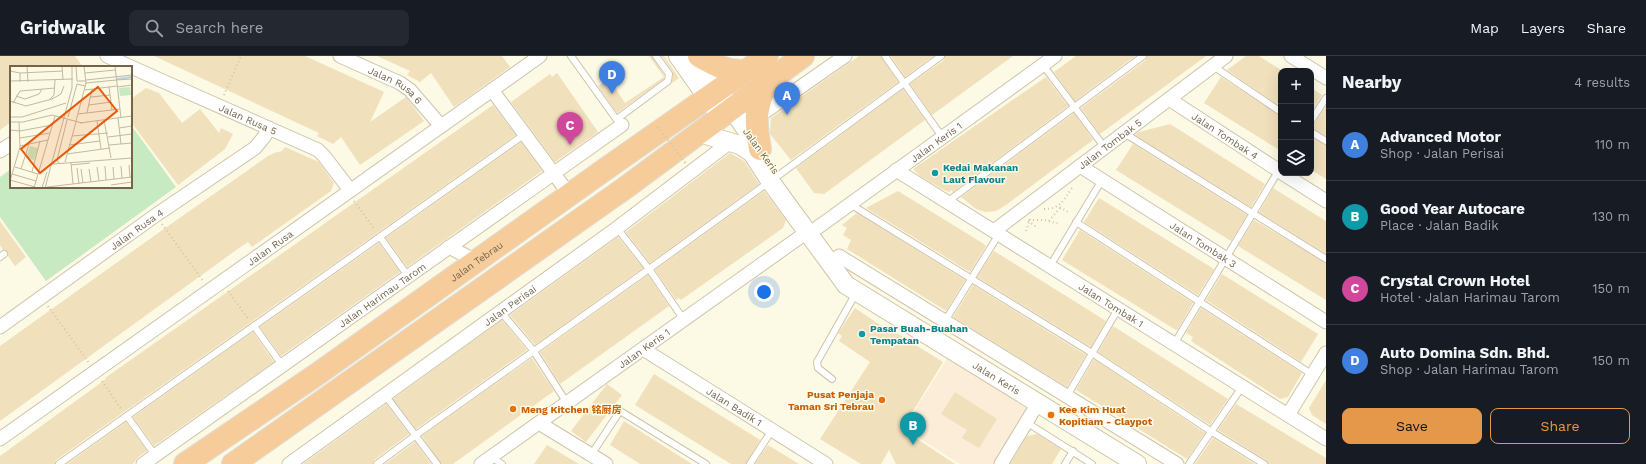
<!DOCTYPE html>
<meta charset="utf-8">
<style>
body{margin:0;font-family:"Work Sans","Noto Sans SC",sans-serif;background:#242831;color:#f1f3f6}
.controls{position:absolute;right:12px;top:12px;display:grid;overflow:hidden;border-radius:8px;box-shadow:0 4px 16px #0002}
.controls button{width:36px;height:36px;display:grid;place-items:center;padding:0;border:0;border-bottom:1px solid #363941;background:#171b24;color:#f1f3f6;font:20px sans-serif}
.you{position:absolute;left:764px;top:236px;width:14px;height:14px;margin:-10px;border:3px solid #fff;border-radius:50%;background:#1a73e8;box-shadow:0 0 0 6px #1a73e833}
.badge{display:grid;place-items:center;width:26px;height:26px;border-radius:50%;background:#e5974a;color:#fff;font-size:13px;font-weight:700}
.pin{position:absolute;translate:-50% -33px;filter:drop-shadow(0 1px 2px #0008)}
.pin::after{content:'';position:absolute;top:21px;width:14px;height:12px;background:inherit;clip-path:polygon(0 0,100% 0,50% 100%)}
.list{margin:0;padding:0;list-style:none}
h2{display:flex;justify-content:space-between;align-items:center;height:52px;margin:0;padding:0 16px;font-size:17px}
h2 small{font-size:13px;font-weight:400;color:#9ea1a6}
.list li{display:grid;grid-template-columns:26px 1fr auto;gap:12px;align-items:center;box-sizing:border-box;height:72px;padding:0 16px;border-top:1px solid #363941}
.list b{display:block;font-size:15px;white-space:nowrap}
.list p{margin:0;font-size:13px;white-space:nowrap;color:#9ea1a6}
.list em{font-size:13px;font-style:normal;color:#9ea1a6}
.actions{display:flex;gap:8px;padding:12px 16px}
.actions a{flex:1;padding:9px 0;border:1px solid #e5974a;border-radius:8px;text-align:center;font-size:14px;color:#e5974a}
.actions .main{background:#e5974a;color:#111}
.icon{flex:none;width:22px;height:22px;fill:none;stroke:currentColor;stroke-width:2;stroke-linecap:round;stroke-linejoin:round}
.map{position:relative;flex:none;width:1326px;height:408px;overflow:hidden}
header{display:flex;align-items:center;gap:24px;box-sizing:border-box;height:56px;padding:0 20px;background:#171b24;border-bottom:1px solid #363941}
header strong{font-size:19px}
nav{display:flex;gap:22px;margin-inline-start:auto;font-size:14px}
.search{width:280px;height:36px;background:#242831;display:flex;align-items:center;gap:10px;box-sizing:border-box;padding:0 14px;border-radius:8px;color:#9ea1a6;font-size:15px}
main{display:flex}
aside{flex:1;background:#171b24}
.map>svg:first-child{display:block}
.commercial{fill:#fcedd8}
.green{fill:#c8eac3}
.building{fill:#f1e0bc}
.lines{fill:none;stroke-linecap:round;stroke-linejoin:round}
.lane-casing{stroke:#cec4ab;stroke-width:8}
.street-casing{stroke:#cec4ab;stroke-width:15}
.secondary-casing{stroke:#d0c5a8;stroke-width:20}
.highway-casing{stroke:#e0ddd7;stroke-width:24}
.path{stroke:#d6c49f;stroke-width:2;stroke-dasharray:1 3;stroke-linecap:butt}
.lane{stroke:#fff;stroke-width:6}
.street{stroke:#fff;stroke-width:13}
.secondary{stroke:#fff;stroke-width:18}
.highway{stroke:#f6cc9b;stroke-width:22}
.path-bridge{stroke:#d6c49f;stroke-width:2;stroke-dasharray:1 3;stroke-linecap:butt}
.culture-dot{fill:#0f9aa8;stroke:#fffcea;stroke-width:1.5}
.food-dot{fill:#e8710a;stroke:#fffcea;stroke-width:1.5}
.labels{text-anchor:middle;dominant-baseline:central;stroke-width:3;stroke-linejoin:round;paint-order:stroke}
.street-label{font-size:10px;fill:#74654a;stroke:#fffcea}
.culture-label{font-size:10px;font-weight:bold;fill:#0d838f;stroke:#fffcea;text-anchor:start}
.food-label{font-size:10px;font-weight:bold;fill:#c56008;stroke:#fffcea;text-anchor:start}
.inset-river{fill:none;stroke:#b9d3e5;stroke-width:2}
.inset-road{fill:none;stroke:#c2baa1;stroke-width:1}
.view{fill:#e8590c;fill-opacity:0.15;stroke:#e8590c;stroke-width:2}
.inset-edge{fill:none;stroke:#74654a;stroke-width:2}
</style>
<header>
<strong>Gridwalk</strong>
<div class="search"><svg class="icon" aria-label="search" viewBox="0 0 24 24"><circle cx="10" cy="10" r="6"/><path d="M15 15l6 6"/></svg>Search here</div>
<nav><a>Map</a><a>Layers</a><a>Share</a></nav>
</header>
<main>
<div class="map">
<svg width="1326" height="408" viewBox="0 0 1326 408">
<rect width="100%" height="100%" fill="#fcf9e4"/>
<path class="commercial" d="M952,295L1038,347L1001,408H960L904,372Z"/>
<path class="green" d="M131,69L176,131L46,225L0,161V121L11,113V131H131Z"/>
<g class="building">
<path d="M0,0H75L83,11H11V66L0,74Z"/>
<path d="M154,0H305L384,36L370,66L406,41L424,65L360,109L341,81L333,88L317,80L319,77Z"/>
<path d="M377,0H502L510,11L454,51L431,17L420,26L407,19L410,15Z"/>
<path d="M649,0H652L664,19V23L617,57L598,30L609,23L625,47L664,21Z"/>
<path d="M662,0H664L679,22L672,27L673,16Z"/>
<path d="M859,0H881L898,26L791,104L770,78L771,62Z"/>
<path d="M891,0H933L905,21Z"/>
<path d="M945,0H1013L932,59L910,28L944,4Z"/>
<path d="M1076,0H1135L1075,45L1054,16Z"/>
<path d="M1147,0H1206L1100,78L1081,52L1146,4Z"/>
<path d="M1246,0H1259L1281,14V51L1227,14Z"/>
<path d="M557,17L598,76L555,106L511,46L550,18L552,21Z"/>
<path d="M1046,21L1068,50L953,136L951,134L949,136L944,134L920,120L913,113Z"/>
<path d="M1221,21L1281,60V95L1204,47Z"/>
<path d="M146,32L159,37L182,67L200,53L219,77L221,72L233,78L225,93L178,129L131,66V43Z"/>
<path d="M1311,32L1322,39L1311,57Z"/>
<path d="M903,33L925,64L824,138L814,137L796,112Z"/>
<path d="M493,49L516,79L56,404L55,408H0V400L106,323L105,322L115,315Z"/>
<path d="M1326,50V80L1311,72V69L1315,67Z"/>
<path d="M1074,57L1093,84L1006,149L996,155L985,156L976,153L961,141Z"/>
<path d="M1170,68L1265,128L1251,151L1135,79L1139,76Z"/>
<path d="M1311,81L1326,89V123L1311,114Z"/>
<path d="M521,86L542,115L407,211L386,182Z"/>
<path d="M1133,88L1247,159L1231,185L1116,114Z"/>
<path d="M285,91L319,106L334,127L331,135L252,191L248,186L239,192L0,365V290L161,175L268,100L274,97L282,95Z"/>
<path d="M730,97L744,105L759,128L650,207L626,176Z"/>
<path d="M1273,132L1326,165V198L1259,156Z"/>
<path d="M764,135L786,164L783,172L681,244L679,242L676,244L655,214Z"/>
<path d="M898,135L984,188L986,190L970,216L866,152Z"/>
<path d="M1099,142L1214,213L1198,239L1084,166Z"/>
<path d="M857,157L965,224L946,255L847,193L851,184L843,179L847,172L842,169Z"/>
<path d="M1254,164L1326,207V244L1238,190Z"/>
<path d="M0,165L26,201L15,210L8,200V196L3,194L0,189Z"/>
<path d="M1080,174L1193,247L1178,273L1176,274L1062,204Z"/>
<path d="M618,181L643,212L535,289L510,259Z"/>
<path d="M379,187L400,216L281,300L260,271Z"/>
<path d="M994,195L1106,265L1091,291L977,221Z"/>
<path d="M1222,218L1318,278L1301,306L1206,244Z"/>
<path d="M648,219L669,250L560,328L540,296Z"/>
<path d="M973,229L1086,299L1067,331L953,261Z"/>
<path d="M855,252L889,275L890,273L943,306L902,373L955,408H896L889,394L881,408H861L820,383L870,306L839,285L842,280L838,277Z"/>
<path d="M1201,252L1302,317L1288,341L1280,343L1191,285L1193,281L1186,277Z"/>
<path d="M502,264L527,294L416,373L393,343Z"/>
<path d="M1113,270L1228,343L1210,369L1098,296Z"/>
<path d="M253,276L274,306L154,390L133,361Z"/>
<path d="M532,302L554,335L453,408H441L422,380Z"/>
<path d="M1094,303L1205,377L1187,403L1076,334Z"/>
<path d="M654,318L760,384L746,408H731L635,349Z"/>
<path d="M1326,324V368L1312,359L1309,352Z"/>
<path d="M607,328L622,339L586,386L571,375Z"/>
<path d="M955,336L997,363L979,392L962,382L967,374L941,358Z"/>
<path d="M386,348L409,378L374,404L373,408H303Z"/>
<path d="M1236,348L1326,402V408H1268L1266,404L1218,374Z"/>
<path d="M624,365L692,408H640L610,389Z"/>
<path d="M126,366L147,395L138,401L133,408H67Z"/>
<path d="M1037,378L1061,393L1052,408H1010L1027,380Z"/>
<path d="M1213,382L1255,408H1195Z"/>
<path d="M415,386L431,408H385Z"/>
<path d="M547,389L579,408H534Z"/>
<path d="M768,389L799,408H755Z"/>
</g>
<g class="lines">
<defs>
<g id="lane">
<path d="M571,0L619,67"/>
<path d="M885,0L943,82"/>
<path d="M1043,9L1105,92"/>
<path d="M1213,10L1281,56"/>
<path d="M617,63L668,25L669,18L656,0"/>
<path d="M1311,65L1326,42"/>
<path d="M1311,76L1326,85"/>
<path d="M1124,77L1326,203"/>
<path d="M779,119L941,0"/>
<path d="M947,146L1143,0"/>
<path d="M850,148L1092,297L1212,376L1264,408"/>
<path d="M1076,166L1313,319"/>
<path d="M617,172L649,213L684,264"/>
<path d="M380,181L408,220"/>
<path d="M0,201L4,198"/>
<path d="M1050,210L1102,124"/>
<path d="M501,256L533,294L567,347"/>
<path d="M945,265L999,178"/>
<path d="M254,270L282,309"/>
<path d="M1174,288L1279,114"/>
<path d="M832,323L818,312L817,306L856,237"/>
<path d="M385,339L437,408"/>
<path d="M1067,340L1118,253"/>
<path d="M127,360L155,399"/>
<path d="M1026,366L1092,408"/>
<path d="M591,399L620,355L706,408"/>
<path d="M491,401L502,408"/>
<path d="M59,408L525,78"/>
<path d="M377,408L416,379L649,213L769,126"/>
<path d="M750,408L772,374"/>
<path d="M1065,408L1073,395"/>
<path d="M1189,408L1242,331"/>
</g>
<g id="street">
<path d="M107,0L131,11"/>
<path id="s1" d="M340,0L400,27L410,34L441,70"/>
<path d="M1291,0L1326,22"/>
<path id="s2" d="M131,11L318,94L324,100L350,134"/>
<path d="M492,34L569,138"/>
<path id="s3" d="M1169,43L1281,116"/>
<path d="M756,62L845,0"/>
<path d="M0,95L11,88"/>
<path id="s4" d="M1080,110L1326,266"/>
<path id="s5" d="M896,114L1326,383"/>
<path d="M1282,117L1326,145"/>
<path id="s6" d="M817,172L1055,0"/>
<path id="s7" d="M994,175L1226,0"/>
<path d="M449,191L476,205"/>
<path d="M839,200L1177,408"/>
<path id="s8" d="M0,271L156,159L255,92L264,81L269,72"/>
<path id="s9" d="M643,293L826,408"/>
<path d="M1288,359L1326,297"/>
<path d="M539,367L606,408"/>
<path id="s10" d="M0,383L540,0"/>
<path id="s11" d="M143,408L622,69"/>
<path id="s12" d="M289,408L617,172L729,87"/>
<path id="s13" d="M481,408L807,176"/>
<path d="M1001,408L1038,347"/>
</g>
<g id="secondary">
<path d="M678,0L721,61"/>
<path d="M696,0L760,94"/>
<path id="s14" d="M699,77L740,89L752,97L770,125L846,229L1137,408"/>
</g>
<g id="highway">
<path d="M699,0C715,9 727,16 745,15"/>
<path d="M760,93C755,64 755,55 766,28"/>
<path id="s15" d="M185,408L319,317L607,112L767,0"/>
<path d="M233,408L625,132L803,0"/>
</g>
</defs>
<use href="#lane" class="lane-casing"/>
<use href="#street" class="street-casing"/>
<use href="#secondary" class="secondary-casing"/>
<use href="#highway" class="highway-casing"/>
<g class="path">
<path d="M224,39L241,0"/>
<path d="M354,145L375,174"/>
<path d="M1060,151L1068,156"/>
<path d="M1044,153C1060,153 1063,145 1072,132"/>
<path d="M1029,164H1044L1060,168"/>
<path d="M1028,165L1038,172"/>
<path d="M1049,165L1061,151"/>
<path d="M162,168L203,225"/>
<path d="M1026,175L1030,163"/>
<path d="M228,235L249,264"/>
<path d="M48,250L89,307"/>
<path d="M102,325L122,354"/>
</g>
<use href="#lane" class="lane"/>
<use href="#street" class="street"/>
<use href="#secondary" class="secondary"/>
<use href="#highway" class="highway"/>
<path class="path-bridge" d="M658,71L687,109"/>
</g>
<g class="culture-dot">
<circle cx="935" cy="117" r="4"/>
<circle cx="862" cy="278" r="4"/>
</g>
<g class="food-dot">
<circle cx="882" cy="344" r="4"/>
<circle cx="513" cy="353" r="4"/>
<circle cx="1051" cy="359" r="4"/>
</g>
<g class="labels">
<g class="street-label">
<text stroke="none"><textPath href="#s1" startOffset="63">Jalan Rusa 6</textPath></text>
<text stroke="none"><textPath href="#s2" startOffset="128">Jalan Rusa 5</textPath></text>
<text stroke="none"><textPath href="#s3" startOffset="67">Jalan Tombak 4</textPath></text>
<text stroke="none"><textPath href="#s6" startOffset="147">Jalan Keris 1</textPath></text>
<text stroke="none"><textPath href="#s7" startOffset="145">Jalan Tombak 5</textPath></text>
<text transform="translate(761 95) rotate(54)">Jalan Keris</text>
<text stroke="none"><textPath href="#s8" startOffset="168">Jalan Rusa 4</textPath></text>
<text stroke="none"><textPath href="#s4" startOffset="146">Jalan Tombak 3</textPath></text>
<text stroke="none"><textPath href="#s10" startOffset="331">Jalan Rusa</textPath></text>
<text stroke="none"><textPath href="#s15" startOffset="355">Jalan Tebrau</textPath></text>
<text stroke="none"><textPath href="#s11" startOffset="293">Jalan Harimau Tarom</textPath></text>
<text stroke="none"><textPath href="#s5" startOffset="254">Jalan Tombak 1</textPath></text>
<text stroke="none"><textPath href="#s12" startOffset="272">Jalan Perisai</textPath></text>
<text stroke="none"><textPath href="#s13" startOffset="200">Jalan Keris 1</textPath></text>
<text stroke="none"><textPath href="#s14" startOffset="396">Jalan Keris</textPath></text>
<text stroke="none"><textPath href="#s9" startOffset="108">Jalan Badik 1</textPath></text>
</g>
<g class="culture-label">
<text x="943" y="111">Kedai Makanan<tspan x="943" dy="12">Laut Flavour</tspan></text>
<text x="870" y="272">Pasar Buah-Buahan<tspan x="870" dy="12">Tempatan</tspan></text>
</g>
<g class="food-label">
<text x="874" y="338" text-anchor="end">Pusat Penjaja<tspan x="874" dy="12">Taman Sri Tebrau</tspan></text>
<text x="521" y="353">Meng Kitchen 铭厨房</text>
<text x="1059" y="353">Kee Kim Huat<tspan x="1059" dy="12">Kopitiam - Claypot</tspan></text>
</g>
</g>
<g transform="translate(10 10)">
<rect width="122" height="122" fill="#fcf9e4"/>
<path d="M120,21L121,29L110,30L109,22ZM20,80L28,82L24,94L16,92Z" fill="#c8eac3"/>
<path class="inset-river" d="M107,13L122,11"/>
<path class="inset-road" d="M17,0L18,16M52,0L53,14M66,0L67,15H76M105,0L111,52M0,5L10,7V16M10,7L53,5M75,7L105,4M76,14L122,9M106,14L122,13M0,15L63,13M76,17L106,14M99,21L102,44M107,21L122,19M75,24L107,20M6,30L15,33L29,28L32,23M81,31L100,29M40,33L44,29L45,14M0,35L16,40L42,33L51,28L54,20M3,37L10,25L45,22M79,39L101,36M77,47L82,23M68,48L110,43M0,51H12L56,37M58,51L67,18L75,20M108,52L111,78M94,54L101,92M66,55L76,17L74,0M87,55L91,83M0,56H13L42,49L72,57M70,57L122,50M109,62L122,60M0,64L10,65L42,59M62,70L98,67M98,71L122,68M10,72L40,67M59,79L90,75M99,79L122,77M10,80L38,74M57,88L100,82M55,96L66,56M49,97L47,94L57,54M61,97L63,118M43,98L122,92M61,99L80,97M119,99L120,111M95,100L96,114M111,100L112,112M5,101L28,108M87,101L89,115M103,101L104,113M67,102L69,118M11,103L19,78M71,103L73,117M79,103L81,116M22,106L30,75M2,108L26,115M0,114L25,121M0,115L10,81L9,56M101,119L122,116M37,121L122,111M24,122L45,50M32,122L37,106M35,122L62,22V0"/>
<path class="view" d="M88,21L107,45L30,107L11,83Z"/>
<rect width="122" height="122" class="inset-edge"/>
</g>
</svg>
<div class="controls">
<button>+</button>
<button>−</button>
<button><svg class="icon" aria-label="layers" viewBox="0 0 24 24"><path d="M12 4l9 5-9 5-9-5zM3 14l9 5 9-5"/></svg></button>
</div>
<div class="you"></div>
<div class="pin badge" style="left:787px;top:59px;background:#3f7fe0">A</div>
<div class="pin badge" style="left:913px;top:389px;background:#0f9aa8">B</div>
<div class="pin badge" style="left:570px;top:89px;background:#d1479c">C</div>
<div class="pin badge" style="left:612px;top:38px;background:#3f7fe0">D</div>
</div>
<aside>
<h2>Nearby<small>4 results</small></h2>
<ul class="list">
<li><span class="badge" style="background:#3f7fe0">A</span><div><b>Advanced Motor</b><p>Shop · Jalan Perisai</p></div><em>110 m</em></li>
<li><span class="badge" style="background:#0f9aa8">B</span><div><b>Good Year Autocare</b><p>Place · Jalan Badik</p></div><em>130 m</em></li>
<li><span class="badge" style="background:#d1479c">C</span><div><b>Crystal Crown Hotel</b><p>Hotel · Jalan Harimau Tarom</p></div><em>150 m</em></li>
<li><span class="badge" style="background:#3f7fe0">D</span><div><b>Auto Domina Sdn. Bhd.</b><p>Shop · Jalan Harimau Tarom</p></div><em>150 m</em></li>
</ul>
<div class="actions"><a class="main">Save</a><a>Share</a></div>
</aside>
</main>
